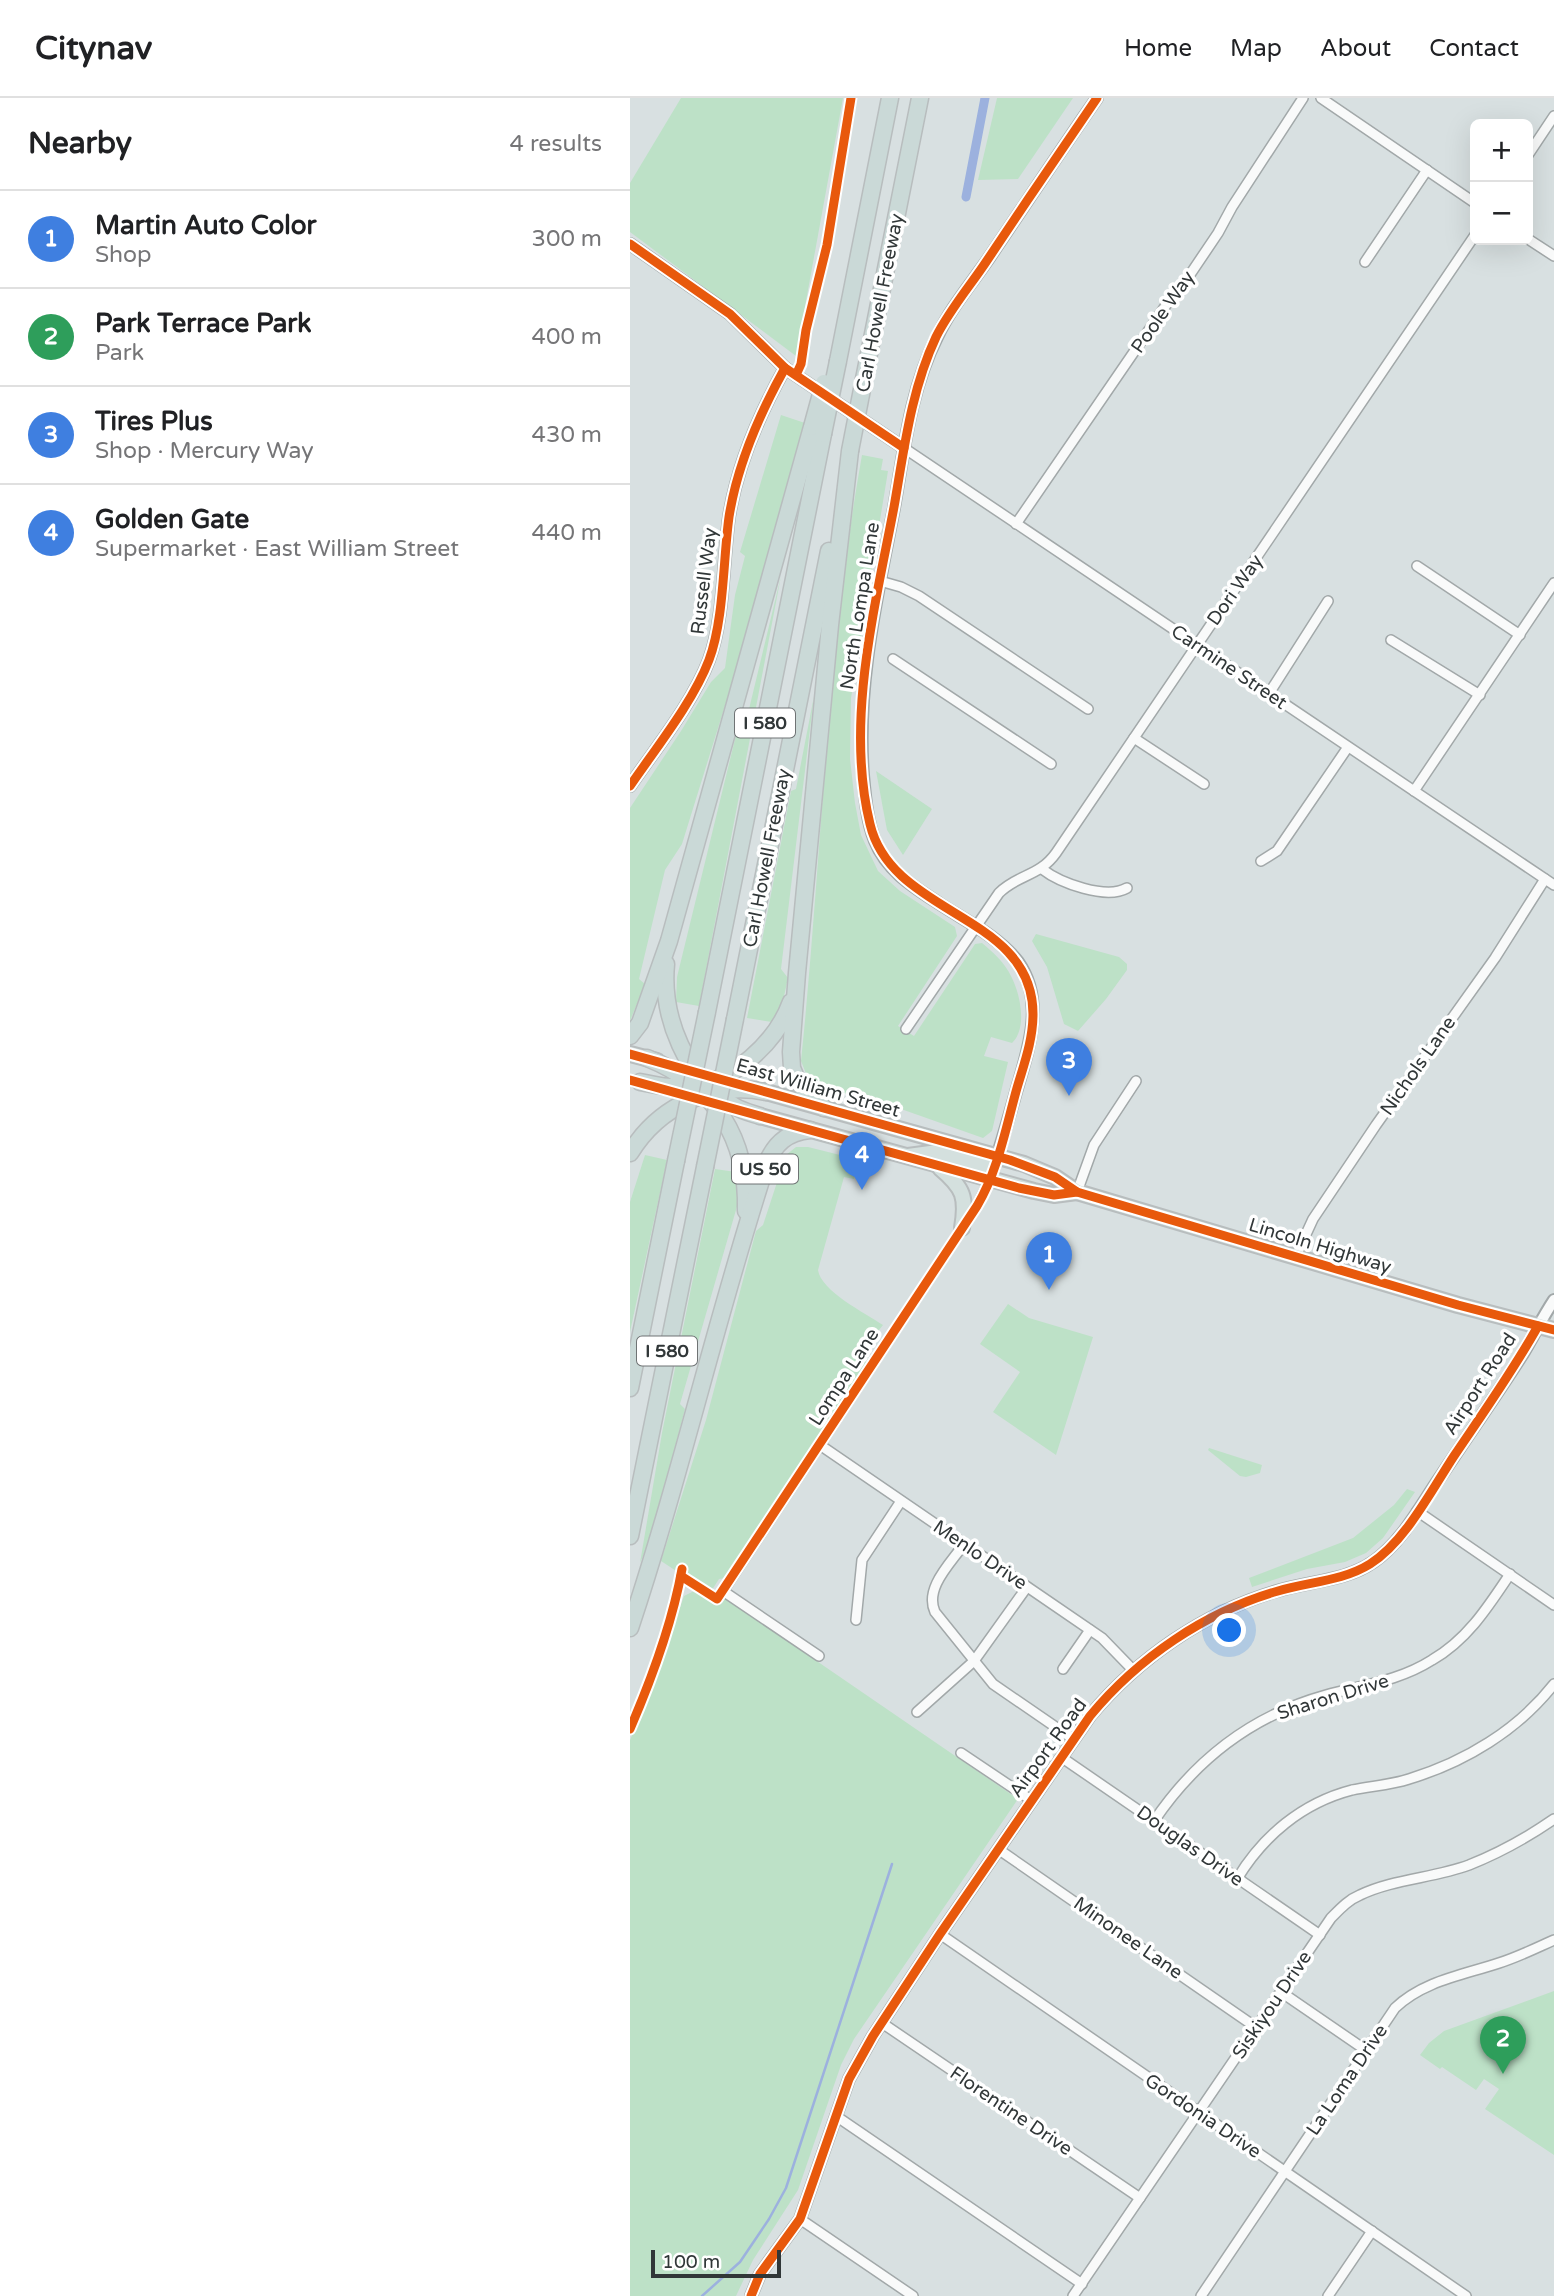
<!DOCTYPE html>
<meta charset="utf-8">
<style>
body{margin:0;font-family:"Varela Round",sans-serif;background:#f6f6f6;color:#202124}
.controls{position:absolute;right:21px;top:21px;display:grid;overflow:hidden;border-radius:10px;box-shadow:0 7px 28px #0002}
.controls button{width:63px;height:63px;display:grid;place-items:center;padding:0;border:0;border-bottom:2px solid #e0e0e0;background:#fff;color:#202124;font:35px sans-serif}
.scale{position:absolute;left:21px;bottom:18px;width:130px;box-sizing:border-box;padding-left:7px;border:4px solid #313738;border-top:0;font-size:19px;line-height:24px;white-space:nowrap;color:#313738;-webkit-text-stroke:5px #fff;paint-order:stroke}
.you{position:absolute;left:600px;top:1533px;width:24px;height:24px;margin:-18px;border:5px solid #fff;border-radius:50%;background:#1a73e8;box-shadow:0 0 0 10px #1a73e833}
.badge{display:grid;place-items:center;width:46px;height:46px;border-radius:50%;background:#6b7273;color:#fff;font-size:23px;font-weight:700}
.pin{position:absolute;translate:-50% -58px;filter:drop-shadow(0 2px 4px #0008)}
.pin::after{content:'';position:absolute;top:37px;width:24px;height:21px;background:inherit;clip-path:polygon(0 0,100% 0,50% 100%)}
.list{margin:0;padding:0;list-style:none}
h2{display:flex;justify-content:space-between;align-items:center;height:91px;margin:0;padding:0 28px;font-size:30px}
h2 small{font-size:23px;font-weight:400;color:#757577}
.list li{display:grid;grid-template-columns:46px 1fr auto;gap:21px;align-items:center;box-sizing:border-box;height:98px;padding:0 28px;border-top:2px solid #e0e0e0}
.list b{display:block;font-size:26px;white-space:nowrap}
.list p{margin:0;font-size:23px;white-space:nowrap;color:#757577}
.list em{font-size:23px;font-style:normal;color:#757577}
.map{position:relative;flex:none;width:924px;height:2198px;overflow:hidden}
header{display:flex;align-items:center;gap:42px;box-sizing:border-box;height:98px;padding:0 35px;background:#fff;border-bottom:2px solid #e0e0e0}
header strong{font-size:33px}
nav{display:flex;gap:38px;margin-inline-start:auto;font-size:24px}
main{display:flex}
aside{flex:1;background:#fff}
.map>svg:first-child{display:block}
.green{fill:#bde1c7}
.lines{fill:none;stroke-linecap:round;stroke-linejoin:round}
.stream{stroke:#9cb1de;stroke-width:2.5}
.canal{stroke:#9cb1de;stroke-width:9}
.minor-casing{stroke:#a2a8a9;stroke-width:12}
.tertiary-casing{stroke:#a2a8a9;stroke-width:14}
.primary-casing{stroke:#b8bdbe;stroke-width:18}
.trunk-casing{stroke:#b8bdbe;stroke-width:18}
.motorway-casing{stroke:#b8bdbe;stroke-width:19}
.minor{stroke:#f9fafa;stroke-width:9}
.tertiary{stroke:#f9fafa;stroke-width:10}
.primary{stroke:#dde7e5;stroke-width:14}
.trunk{stroke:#d4e0de;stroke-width:14}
.motorway{stroke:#cad9d7;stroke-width:16}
.motorway-bridge-casing{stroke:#b8bdbe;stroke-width:19;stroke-linecap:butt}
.motorway-bridge{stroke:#cad9d7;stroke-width:16}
.cycleway-casing{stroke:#fff;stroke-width:13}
.cycleway{stroke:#e8590c;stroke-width:9}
.labels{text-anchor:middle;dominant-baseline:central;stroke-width:7;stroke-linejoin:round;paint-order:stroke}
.shield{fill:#fff;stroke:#6f7374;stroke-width:2}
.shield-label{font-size:18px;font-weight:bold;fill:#313738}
.street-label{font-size:19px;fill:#313738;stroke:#fff}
</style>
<header>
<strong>Citynav</strong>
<nav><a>Home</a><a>Map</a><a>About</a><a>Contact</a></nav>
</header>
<main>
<aside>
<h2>Nearby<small>4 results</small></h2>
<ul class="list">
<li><span class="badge" style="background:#3f7fe0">1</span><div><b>Martin Auto Color</b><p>Shop</p></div><em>300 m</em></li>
<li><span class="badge" style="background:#2e9e5b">2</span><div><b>Park Terrace Park</b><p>Park</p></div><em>400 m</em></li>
<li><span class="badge" style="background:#3f7fe0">3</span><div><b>Tires Plus</b><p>Shop · Mercury Way</p></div><em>430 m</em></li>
<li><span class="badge" style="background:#3f7fe0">4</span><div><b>Golden Gate</b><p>Supermarket · East William Street</p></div><em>440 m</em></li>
</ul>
</aside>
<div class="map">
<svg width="924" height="2198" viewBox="0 0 924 2198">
<rect width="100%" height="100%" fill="#d8e0e1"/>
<g class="green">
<path d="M51,0H213L166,258L0,134V85Z"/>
<path d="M367,0H443L388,81L348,82Z"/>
<path d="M151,317L175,325L111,556L52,746L35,772L9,881L15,886L0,923V710L51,633L81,584L95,570L105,497L115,458L110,454Z"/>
<path d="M232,357L253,361L251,372L258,373L221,600L220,661L225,705L231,737L248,773L270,793L325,829L327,838L268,928L284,938L345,846L352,845C363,854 375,865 381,878C390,895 398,930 382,945L361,939L354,958L378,964L362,1033L353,1040L271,1011L188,988L177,978L171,963C192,761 196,557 232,357Z"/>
<path d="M151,478L69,908L46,904L47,879L107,633L114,632Z"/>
<path d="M184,598L151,871L158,880L153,903L142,924L117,920L161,693L166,691Z"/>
<path d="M246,673L302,711L273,757L257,732Z"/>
<path d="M406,836L489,859L497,866V872L476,901L448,933L434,926L417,869L402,843Z"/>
<path d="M166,1049H178L230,1062L224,1081L214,1079L188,1172C191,1193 235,1215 253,1227L245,1237L232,1277L96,1480L89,1481L80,1495L31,1463L76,1322L126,1133L133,1127L156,1057Z"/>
<path d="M15,1057L37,1062L0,1234V1104Z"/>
<path d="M85,1071L106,1074L108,1105L50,1306L55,1311L22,1437L10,1465L32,1335Z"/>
<path d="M378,1206L399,1220L463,1239L426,1357L363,1314L390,1274L350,1246Z"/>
<path d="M579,1350L632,1367L630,1375L616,1379L610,1378L578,1352Z"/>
<path d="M777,1391L785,1394L753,1440L736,1455L715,1464L677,1471L622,1489L619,1480L723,1440L764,1407Z"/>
<path d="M66,1492L89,1507L95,1500L388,1701L224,1941L211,1967L168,2092L123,2162L106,2198H0V1642L13,1614L54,1498Z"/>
<path d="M924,1893V2057L855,2011L869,1991L854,1981L846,1992L812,1969L810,1971L790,1957L799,1945L814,1933Z"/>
</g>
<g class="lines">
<path class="stream" d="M72,2198L110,2164L139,2121L156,2090L262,1766"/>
<path class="canal" d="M336,99L355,0"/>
<defs>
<g id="minor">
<path d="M691,0L845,105"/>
<path d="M898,57L924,18"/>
<path d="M898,141L924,158"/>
<path d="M735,164L797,72"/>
<path d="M274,350L924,787"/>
<path d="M386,426L543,197L555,184L588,135L602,109L673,0"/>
<path d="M787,468L890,537"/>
<path d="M250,483L271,489L289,498L458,611"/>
<path d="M761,542L850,597"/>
<path d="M263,561L421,666"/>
<path d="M638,597L698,503"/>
<path d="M504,640L574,686"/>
<path d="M784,693L924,485"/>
<path d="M631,763L647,753L718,649"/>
<path d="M412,771C430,785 476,802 497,790"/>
<path d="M276,931L369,795C388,776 409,779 426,755L845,137"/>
<path d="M447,1094L464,1047L506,983"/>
<path d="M666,1158L683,1121L746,1027L865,860L915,781"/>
<path d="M190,1347L472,1540L504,1573"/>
<path d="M787,1413L924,1507"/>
<path d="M334,1446C321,1465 294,1490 305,1514L363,1586L443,1641"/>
<path d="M226,1522L232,1462L271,1403"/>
<path d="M189,1558L93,1493L347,1108L360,1082"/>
<path d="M433,1571L460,1532"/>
<path d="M287,1614L344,1563L397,1489"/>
<path d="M331,1655L401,1702"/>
<path d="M431,1659L690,1837"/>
<path d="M524,1723C566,1661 624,1617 696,1597C733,1587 769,1583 802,1562C837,1542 858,1509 880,1476"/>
<path d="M368,1751L627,1930"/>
<path d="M607,1781C633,1738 672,1705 722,1692C741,1688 761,1687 779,1681C835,1664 888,1632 924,1586"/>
<path d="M310,1836L836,2198"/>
<path d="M651,1894L737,1953"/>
<path d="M252,1925L510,2100"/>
<path d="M206,2018L452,2186"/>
<path d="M170,2121L283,2198"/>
<path d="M443,2198L701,1820C710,1811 718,1802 730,1797C763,1781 804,1780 839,1767C869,1755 898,1739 924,1721"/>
<path d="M571,2198L765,1910C793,1883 833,1877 869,1865C888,1859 906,1850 924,1842"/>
<path d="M698,2198L742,2133"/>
</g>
<g id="tertiary">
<path d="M0,146L100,216L155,270L274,350"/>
<path d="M0,688C26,650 63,604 79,562C94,522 93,463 99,419C107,368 130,315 155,270"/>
<path d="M360,1082C369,1053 378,1023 386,994C398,952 416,904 388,864C369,839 336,823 310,806C284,789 257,773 245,743C237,723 235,699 233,677C226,587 247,499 264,410C274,353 280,292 307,239C321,209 342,185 361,157C396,105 431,52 467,0"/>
<path d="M121,2198L130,2176L170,2121L219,1981L243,1938L310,1836L460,1618C508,1560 575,1514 647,1493C679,1483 716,1483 743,1464C772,1444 790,1409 809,1381C836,1340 865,1299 892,1257C903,1239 912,1220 924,1202"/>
</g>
<path id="primary" d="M0,956L27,963"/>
<g id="trunk">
<path d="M136,994L394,1066L425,1079L447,1094L828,1207L924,1232"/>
<path d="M130,1018L404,1093L424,1097L447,1094"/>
<path d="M278,1058L308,1054L357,1067L368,1058"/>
<path d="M310,1070C334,1090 337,1100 332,1130"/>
</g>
<g id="motorway">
<path d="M208,263L260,0"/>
<path d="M234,281L290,0"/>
<path d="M36,866C31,919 56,981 104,1008C112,1013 121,1015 130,1018"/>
<path d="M77,914L193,336"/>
<path d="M105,921L199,453"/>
<path d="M0,938L10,925L39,843L182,329"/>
<path d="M17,960C85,987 118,1041 116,1113"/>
<path d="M10,984C26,987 42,991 59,989C103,984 146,945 161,904"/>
<path d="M194,1010L178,996L167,982L162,970L161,954L167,875L200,527L220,353"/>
<path d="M0,1055C29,1008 82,983 136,994"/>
<path d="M0,1290L46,1063"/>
<path d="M0,1438L75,1069"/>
<path d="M0,1530C51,1377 86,1220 136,1067C144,1046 157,1034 180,1032"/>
</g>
</defs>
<use href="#minor" class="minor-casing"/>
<use href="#tertiary" class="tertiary-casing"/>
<use href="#primary" class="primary-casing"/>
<use href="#trunk" class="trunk-casing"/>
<use href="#motorway" class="motorway-casing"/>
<use href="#minor" class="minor"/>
<use href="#tertiary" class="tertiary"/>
<use href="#primary" class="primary"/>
<use href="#trunk" class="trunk"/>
<use href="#motorway" class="motorway"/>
<defs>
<g id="motorway-bridge">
<path d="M182,329L194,285"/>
<path d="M193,336L208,263"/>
<path d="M220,353L234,281"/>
<path d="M46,1063L77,914"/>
<path d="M75,1069L105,921"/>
</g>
</defs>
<use href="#motorway-bridge" class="motorway-bridge-casing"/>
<use href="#motorway-bridge" class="motorway-bridge"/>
<defs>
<g id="cycleway">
<path d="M0,146L100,216L155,270L274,350"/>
<path d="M166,277L171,266L176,232L197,147L221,0"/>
<path d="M0,688C26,650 63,604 79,562C94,522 93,463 99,419C107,368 130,315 155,270"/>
<path d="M0,956L380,1062L425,1079L447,1094L828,1207L924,1232"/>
<path d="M0,982L389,1090L424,1097L447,1094"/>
<path d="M51,1478L87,1501L347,1108C368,1073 376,1029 387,990C394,966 403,942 403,916C403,815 262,819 240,726C215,624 245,509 264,409C274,352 281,292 306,239C320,211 341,187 358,161C394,107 430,54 467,0"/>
<path d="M0,1631C22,1580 42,1527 52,1471"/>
<path d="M121,2198L130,2176L170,2121L219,1981L243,1938L310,1836L460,1618C508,1560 575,1514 648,1493C678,1484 713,1483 740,1466C775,1444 801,1393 824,1358C853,1315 883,1273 908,1228"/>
</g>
</defs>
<use href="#cycleway" class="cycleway-casing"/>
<use href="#cycleway" class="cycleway"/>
</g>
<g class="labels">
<g class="shield">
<rect x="105" y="610.5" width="60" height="29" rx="5"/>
<rect x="102" y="1056.5" width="66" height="29" rx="5"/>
<rect x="7" y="1238.5" width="60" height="29" rx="5"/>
</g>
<g class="shield-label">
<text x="135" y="625">I 580</text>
<text x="135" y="1071">US 50</text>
<text x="37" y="1253">I 580</text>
</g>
<g class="street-label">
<text transform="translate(250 205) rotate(-79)">Carl Howell Freeway</text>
<text transform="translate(533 214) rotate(-55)">Poole Way</text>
<text transform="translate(74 483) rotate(-83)">Russell Way</text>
<text transform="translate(605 492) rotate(-55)">Dori Way</text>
<text transform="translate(230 508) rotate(-81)">North Lompa Lane</text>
<text transform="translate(599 569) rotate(34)">Carmine Street</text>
<text transform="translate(137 760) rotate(-79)">Carl Howell Freeway</text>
<text transform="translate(788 968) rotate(-55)">Nichols Lane</text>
<text transform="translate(188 990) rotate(16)">East William Street</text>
<text transform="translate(690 1148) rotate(17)">Lincoln Highway</text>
<text transform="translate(214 1279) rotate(-57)">Lompa Lane</text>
<text transform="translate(850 1286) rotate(-57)">Airport Road</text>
<text transform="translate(350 1457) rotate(34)">Menlo Drive</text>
<text transform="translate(703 1599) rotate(-17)">Sharon Drive</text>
<text transform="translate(418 1650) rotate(-54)">Airport Road</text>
<text transform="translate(560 1748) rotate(35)">Douglas Drive</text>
<text transform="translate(498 1840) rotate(35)">Minonee Lane</text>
<text transform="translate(642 1907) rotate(-56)">Siskiyou Drive</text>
<text transform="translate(717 1982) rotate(-56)">La Loma Drive</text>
<text transform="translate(381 2013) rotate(34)">Florentine Drive</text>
<text transform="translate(573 2018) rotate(34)">Gordonia Drive</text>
</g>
</g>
</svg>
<div class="controls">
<button>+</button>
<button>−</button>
</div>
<div class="scale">100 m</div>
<div class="you"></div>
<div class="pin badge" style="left:419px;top:1192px;background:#3f7fe0">1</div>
<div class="pin badge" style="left:873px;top:1976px;background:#2e9e5b">2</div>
<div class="pin badge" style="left:439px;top:998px;background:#3f7fe0">3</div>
<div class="pin badge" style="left:232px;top:1092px;background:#3f7fe0">4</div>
</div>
</main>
